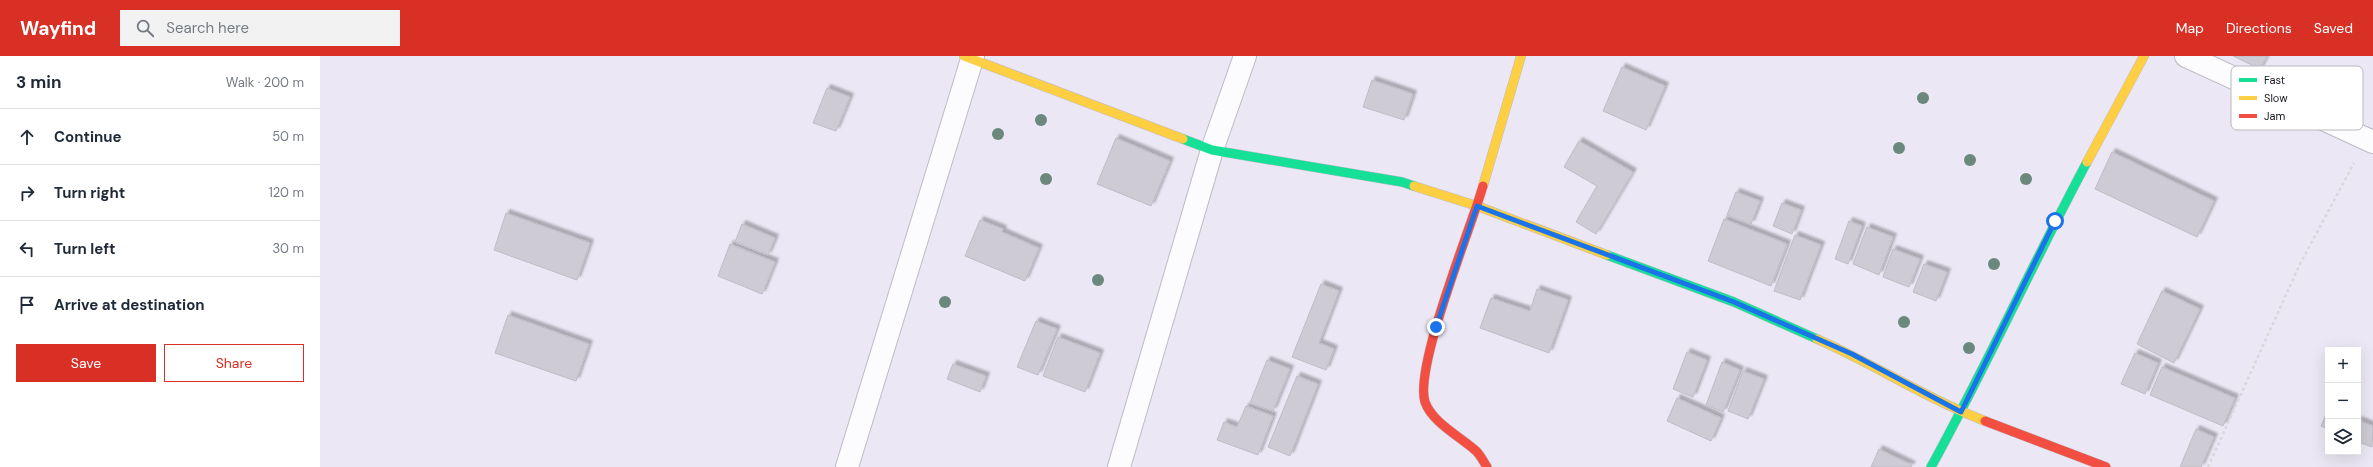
<!DOCTYPE html>
<meta charset="utf-8">
<style>
body{margin:0;font-family:"DM Sans",sans-serif;background:#f2f2f3;color:#1f2937}
.controls{position:absolute;right:12px;bottom:12px;display:grid;overflow:hidden;border-radius:0px;box-shadow:0 4px 16px #0002}
.controls button{width:36px;height:36px;display:grid;place-items:center;padding:0;border:0;border-bottom:1px solid #e0e1e3;background:#fff;color:#1f2937;font:20px sans-serif}
.stop{position:absolute;width:12px;height:12px;margin:-9px;border:3px solid #1a73e8;border-radius:50%;background:#fff}
.stop.end{background:#1a73e8;border-color:#fff;box-shadow:0 1px 4px #0008}
.list{margin:0;padding:0;list-style:none}
h2{display:flex;justify-content:space-between;align-items:center;height:52px;margin:0;padding:0 16px;font-size:17px}
h2 small{font-size:13px;font-weight:400;color:#747a83}
.list li{display:grid;grid-template-columns:26px 1fr auto;gap:12px;align-items:center;box-sizing:border-box;height:56px;padding:0 16px;border-top:1px solid #e0e1e3}
.list b{display:block;font-size:15px;white-space:nowrap}
.list em{font-size:13px;font-style:normal;color:#747a83}
.actions{display:flex;gap:8px;padding:12px 16px}
.actions a{flex:1;padding:9px 0;border:1px solid #d93025;border-radius:0px;text-align:center;font-size:14px;color:#d93025}
.actions .main{background:#d93025;color:#fff}
.icon{flex:none;width:22px;height:22px;fill:none;stroke:currentColor;stroke-width:2;stroke-linecap:round;stroke-linejoin:round}
.map{position:relative;flex:none;width:2053px;height:411px;overflow:hidden}
header{display:flex;align-items:center;gap:24px;box-sizing:border-box;height:56px;padding:0 20px;background:#d93025;color:#fff}
header strong{font-size:19px}
nav{display:flex;gap:22px;margin-inline-start:auto;font-size:14px}
.search{width:280px;height:36px;background:#f2f2f3;display:flex;align-items:center;gap:10px;box-sizing:border-box;padding:0 14px;border-radius:0px;color:#747a83;font-size:15px}
main{display:flex}
aside{flex:1;background:#fff}
.map>svg:first-child{display:block}
.building{fill:#cecbd5;stroke:#c0bcc6;filter:url(#shadow)}
.lines{fill:none;stroke-linecap:round;stroke-linejoin:round}
.street-casing{stroke:#bebcc5;stroke-width:24}
.fast-casing{stroke:#bebcc5;stroke-width:10}
.slow-casing{stroke:#bebcc5;stroke-width:10}
.jam-casing{stroke:#bebcc5;stroke-width:10}
.path{stroke:#d8d7db;stroke-width:2.5;stroke-dasharray:3 3;stroke-linecap:butt}
.street{stroke:#fcfbfd;stroke-width:22}
.fast{stroke:#16e098;stroke-width:9}
.slow{stroke:#ffcf43;stroke-width:9}
.jam{stroke:#f24e42;stroke-width:9}
.tree{fill:#6a887c}
.route{stroke:#1a73e8;stroke-width:5}
.key{fill:#fff;stroke:#bab9bc;stroke-width:1}
.key-label{font-size:11px;fill:#19161e}
</style>
<header>
<strong>Wayfind</strong>
<div class="search"><svg class="icon" aria-label="search" viewBox="0 0 24 24"><circle cx="10" cy="10" r="6"/><path d="M15 15l6 6"/></svg>Search here</div>
<nav><a>Map</a><a>Directions</a><a>Saved</a></nav>
</header>
<main>
<aside>
<h2>3 min<small>Walk · 200 m</small></h2>
<ul class="list">
<li><svg class="icon" aria-label="ahead" viewBox="0 0 24 24"><path d="M12 20V5M6 11l6-6 6 6"/></svg><div><b>Continue</b></div><em>50 m</em></li>
<li><svg class="icon" aria-label="right" viewBox="0 0 24 24"><path d="M7 20v-9h11M14 6l5 5-5 5"/></svg><div><b>Turn right</b></div><em>120 m</em></li>
<li><svg class="icon" aria-label="left" viewBox="0 0 24 24"><path d="M17 20v-9H6M10 6l-5 5 5 5"/></svg><div><b>Turn left</b></div><em>30 m</em></li>
<li><svg class="icon" aria-label="arrive" viewBox="0 0 24 24"><path d="M6 21V4h12l-3 4 3 4H6"/></svg><div><b>Arrive at destination</b></div></li>
</ul>
<div class="actions"><a class="main">Save</a><a>Share</a></div>
</aside>
<div class="map">
<svg width="2053" height="411" viewBox="0 0 2053 411">
<defs>
<filter id="shadow"><feDropShadow dx="3.5" dy="-3.5" stdDeviation="1" flood-color="#0004"/></filter>
</defs>
<rect width="100%" height="100%" fill="#ebe7f4"/>
<g class="building">
<path d="M1913,0H1947L1940,13Z"/>
<path d="M1302,11L1345,30L1326,74L1283,55Z"/>
<path d="M1052,24L1093,38L1084,64L1043,51Z"/>
<path d="M507,32L530,41L516,75L493,67Z"/>
<path d="M796,82L850,105L831,150L777,128Z"/>
<path d="M1259,85L1313,116L1276,178L1256,166L1277,130L1244,111Z"/>
<path d="M1792,96L1894,145L1877,181L1775,133Z"/>
<path d="M1416,136L1440,145L1431,168L1407,159Z"/>
<path d="M1462,147L1481,154L1472,178L1453,170Z"/>
<path d="M186,157L270,187L257,224L174,194Z"/>
<path d="M1404,163L1467,188L1451,230L1388,205Z"/>
<path d="M660,164L683,173L682,176L719,192L705,225L645,200Z"/>
<path d="M1529,165L1542,170L1528,208L1515,203Z"/>
<path d="M422,168L455,182L448,199L415,186Z"/>
<path d="M1547,171L1573,181L1559,219L1533,208Z"/>
<path d="M1475,179L1501,189L1480,244L1454,235Z"/>
<path d="M410,188L455,206L442,238L398,220Z"/>
<path d="M1573,193L1600,203L1589,231L1563,221Z"/>
<path d="M1604,208L1627,216L1616,245L1593,236Z"/>
<path d="M1001,228L1019,235L999,287L1014,293L1006,314L972,301Z"/>
<path d="M1217,233L1248,244L1229,297L1160,272L1171,242L1210,255Z"/>
<path d="M1842,235L1880,253L1854,307L1817,288Z"/>
<path d="M188,259L269,288L256,325L175,297Z"/>
<path d="M716,265L737,273L718,319L697,311Z"/>
<path d="M738,281L780,297L765,336L723,320Z"/>
<path d="M1367,296L1387,304L1373,341L1353,333Z"/>
<path d="M1815,297L1838,307L1825,338L1801,328Z"/>
<path d="M947,304L970,313L953,355L930,347Z"/>
<path d="M1402,306L1420,314L1403,356L1386,349Z"/>
<path d="M633,308L666,320L660,336L627,323Z"/>
<path d="M1842,311L1915,342L1903,370L1830,339Z"/>
<path d="M1423,315L1444,323L1428,363L1408,355Z"/>
<path d="M977,320L998,328L970,400L948,391Z"/>
<path d="M1357,342L1401,362L1391,385L1347,365Z"/>
<path d="M926,350L953,360L938,399L897,384L904,366L917,371Z"/>
<path d="M2008,354V373L2001,370Z"/>
<path d="M2038,364L2053,370L2052,391L2038,386Z"/>
<path d="M1876,373L1894,381L1881,411H1860Z"/>
<path d="M1559,393L1592,409L1591,411H1551Z"/>
</g>
<g class="lines">
<defs>
<g id="street">
<path d="M1866,0L2053,86"/>
<path d="M527,411L653,0"/>
<path d="M799,411L892,94L925,0"/>
</g>
<g id="fast">
<path d="M863,83L892,94L1082,126L1094,130"/>
<path d="M1287,199L1414,246L1497,283"/>
<path d="M1611,411C1666,311 1713,207 1767,106"/>
</g>
<g id="slow">
<path d="M644,0L863,83"/>
<path d="M1767,106L1824,0"/>
<path d="M1094,130L1157,150L1287,199"/>
<path d="M1163,130L1201,0"/>
<path d="M1497,283C1554,308 1607,343 1665,365"/>
</g>
<g id="jam">
<path d="M1163,130C1151,172 1094,311 1105,346C1112,366 1139,380 1155,394C1160,398 1163,405 1167,411"/>
<path d="M1665,365L1786,411"/>
</g>
</defs>
<use href="#street" class="street-casing"/>
<use href="#fast" class="fast-casing"/>
<use href="#slow" class="slow-casing"/>
<use href="#jam" class="jam-casing"/>
<path class="path" d="M1888,411L1979,210L2034,107"/>
<use href="#street" class="street"/>
<use href="#fast" class="fast"/>
<use href="#slow" class="slow"/>
<use href="#jam" class="jam"/>
</g>
<g class="tree">
<circle cx="1603" cy="42" r="6"/>
<circle cx="721" cy="64" r="6"/>
<circle cx="678" cy="78" r="6"/>
<circle cx="1579" cy="92" r="6"/>
<circle cx="1650" cy="104" r="6"/>
<circle cx="726" cy="123" r="6"/>
<circle cx="1706" cy="123" r="6"/>
<circle cx="1674" cy="208" r="6"/>
<circle cx="778" cy="224" r="6"/>
<circle cx="625" cy="246" r="6"/>
<circle cx="1584" cy="266" r="6"/>
<circle cx="1649" cy="292" r="6"/>
</g>
<g class="lines">
<path class="route" d="M1116,271L1157,150L1414,246L1532,298L1641,356L1735,165"/>
</g>
<rect x="1911" y="10" width="132" height="64" rx="6" class="key"/>
<rect x="1919" y="22" width="18" height="4" fill="#16e098"/>
<rect x="1919" y="40" width="18" height="4" fill="#ffcf43"/>
<rect x="1919" y="58" width="18" height="4" fill="#f24e42"/>
<g class="key-label">
<text x="1944" y="28">Fast</text>
<text x="1944" y="46">Slow</text>
<text x="1944" y="64">Jam</text>
</g>
</svg>
<div class="controls">
<button>+</button>
<button>−</button>
<button><svg class="icon" aria-label="layers" viewBox="0 0 24 24"><path d="M12 4l9 5-9 5-9-5zM3 14l9 5 9-5"/></svg></button>
</div>
<div class="stop" style="left:1735px;top:165px"></div>
<div class="stop end" style="left:1116px;top:271px"></div>
</div>
</main>
